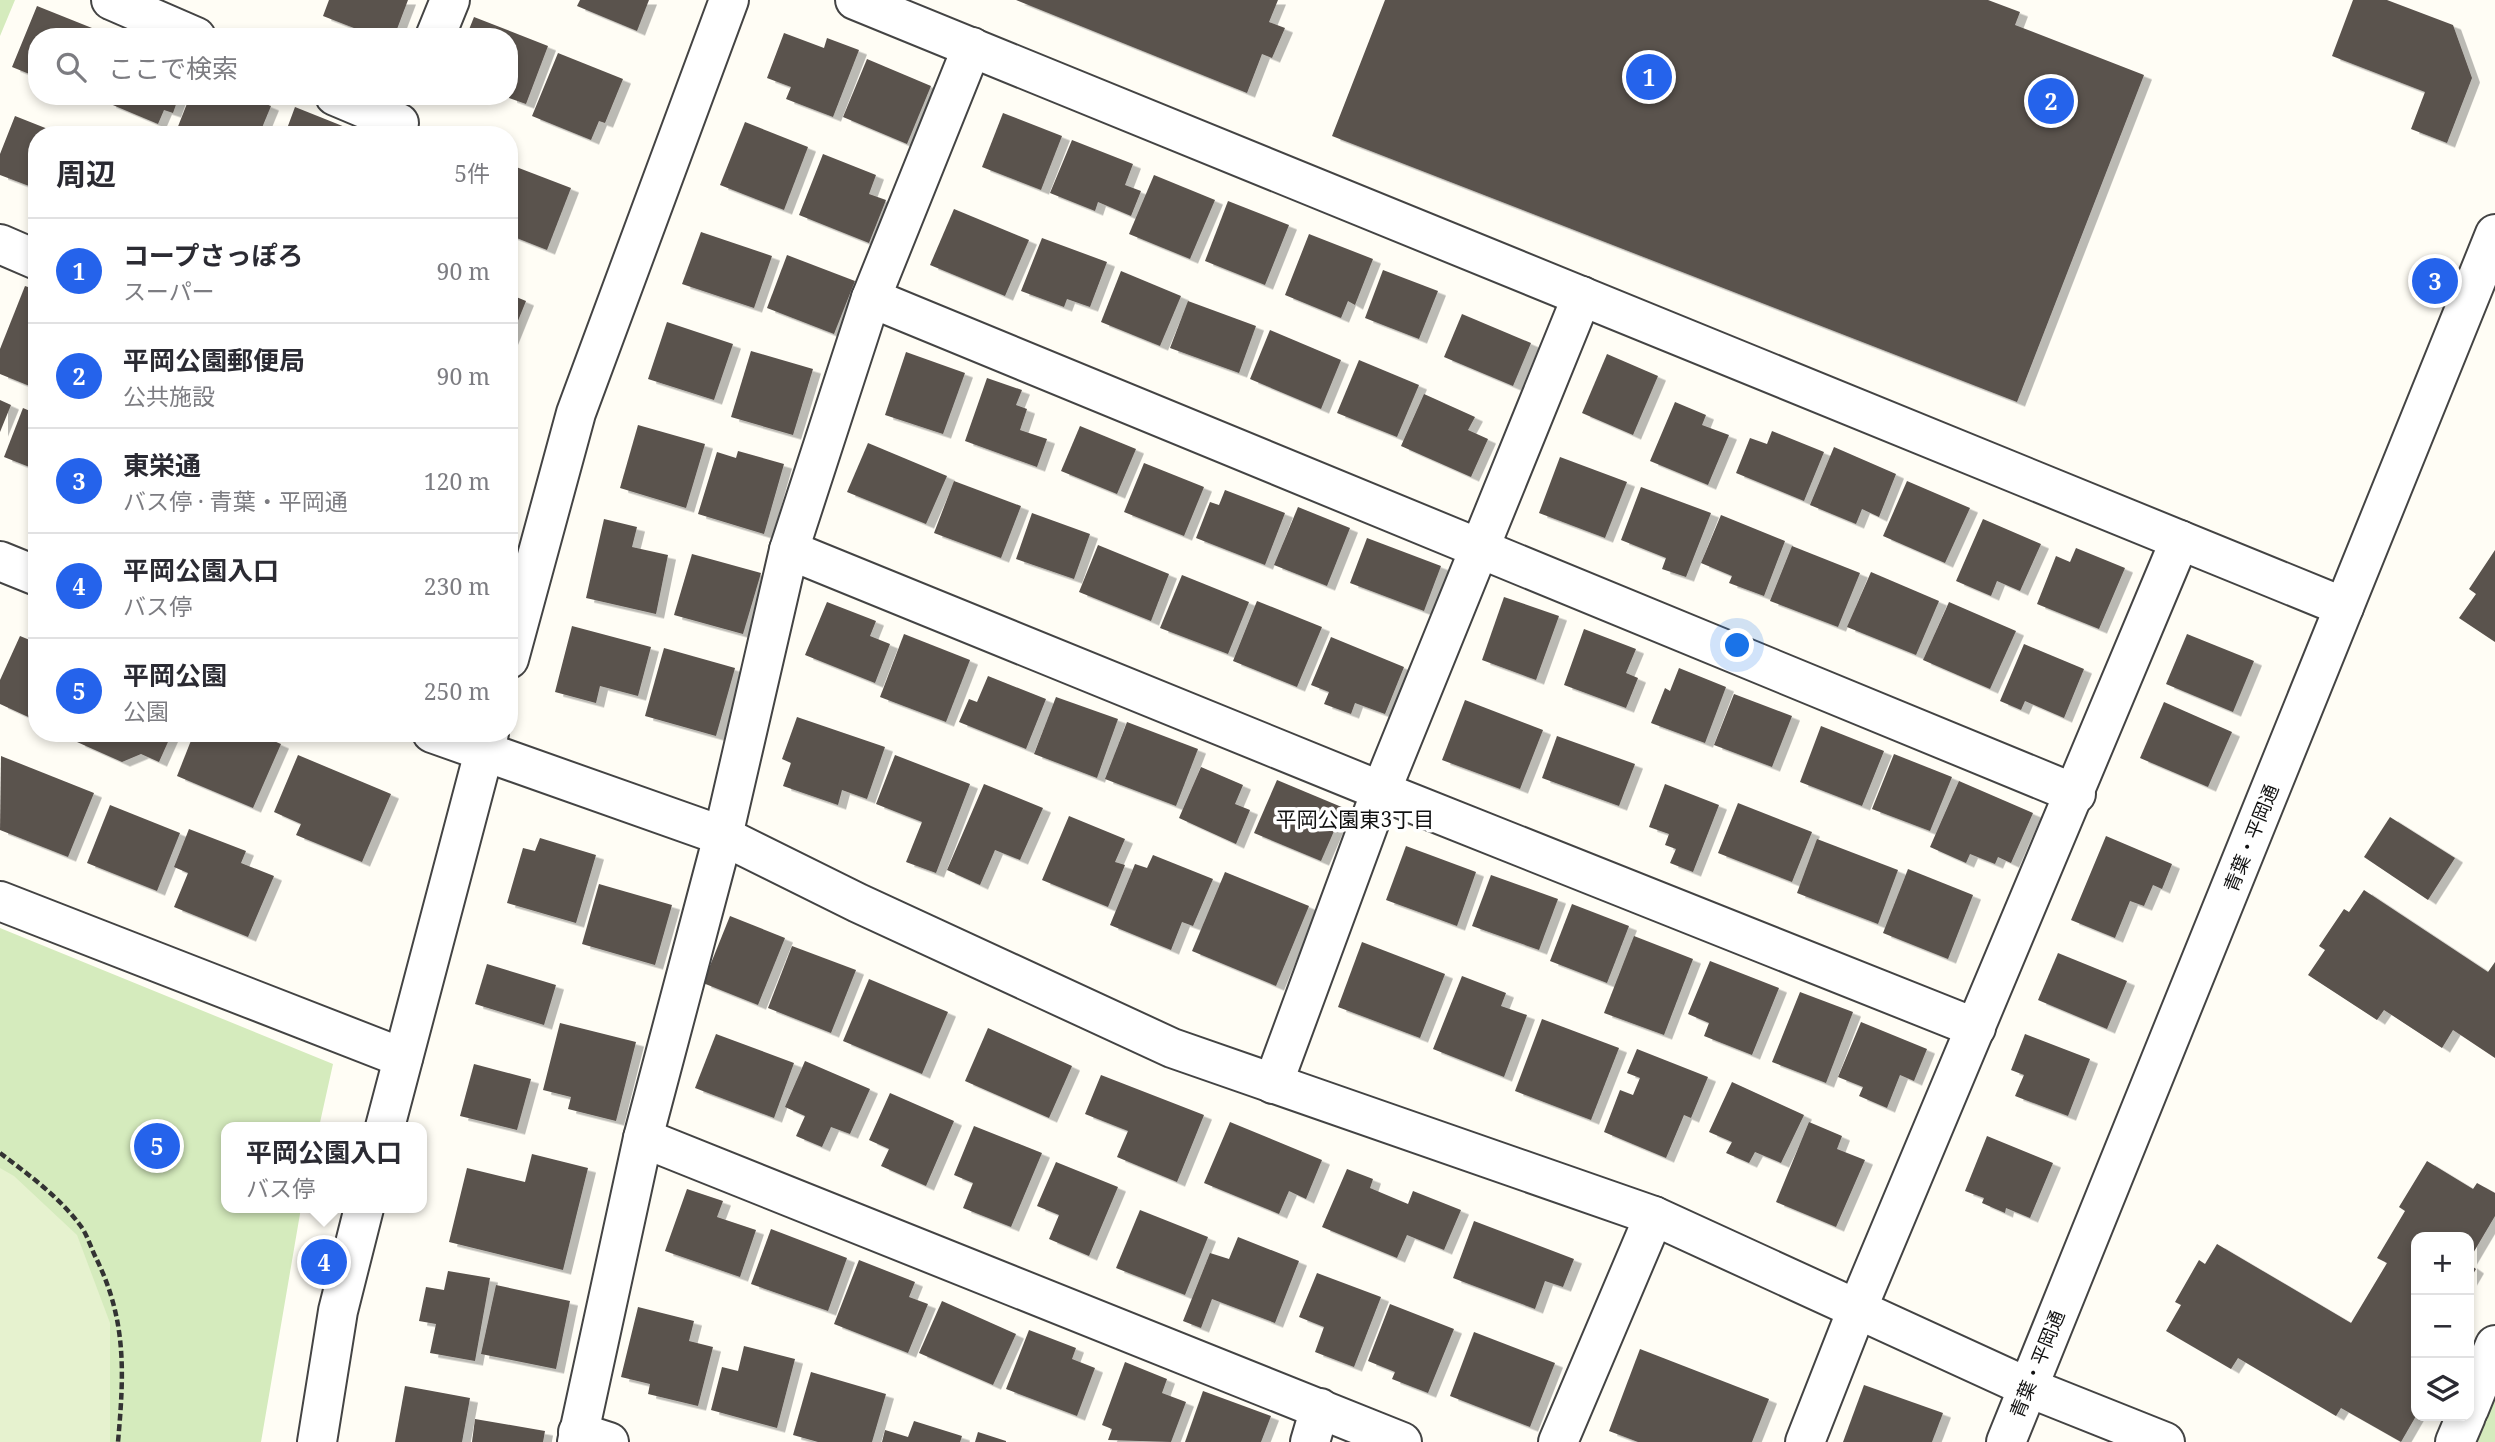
<!DOCTYPE html>
<html lang="ja">
<meta charset="utf-8">
<style>
body{margin:0;font-family:"Noto Serif","Noto Sans JP",serif;background:#f2f2f3;color:#2b2b33}
.controls{position:absolute;right:21px;bottom:21px;display:grid;overflow:hidden;border-radius:14px;box-shadow:0 4px 10px #0003}
.controls button{width:63px;height:63px;display:grid;place-items:center;padding:0;border:0;border-bottom:2px solid #e1e1e2;background:#fff;color:#2b2b33;font:35px sans-serif}
.you{position:absolute;left:1738px;top:646px;width:24px;height:24px;margin:-18px;border:5px solid #fff;border-radius:50%;background:#1a73e8;box-shadow:0 0 0 10px #1a73e833}
.badge{display:grid;place-items:center;width:46px;height:46px;border-radius:50%;background:#2563eb;color:#fff;font-size:23px;font-weight:700}
.pin{position:absolute;translate:-50% -50%;border:4px solid #fff;box-shadow:0 2px 7px #0006}
.popup{position:absolute;left:221px;top:1122px;width:206px;height:91px;box-sizing:border-box;display:grid;place-content:center;border-radius:14px;background:#fff;filter:drop-shadow(0 2px 5px #0005);font-size:23px;white-space:nowrap;color:#7c7c81}
.popup b{font-size:26px;color:#2b2b33}
.popup::after{content:'';position:absolute;left:50%;top:100%;margin-left:-14px;border:14px solid transparent;border-top-color:#fff}
.list{margin:0;padding:0;list-style:none}
h2{display:flex;justify-content:space-between;align-items:center;height:91px;margin:0;padding:0 28px;font-size:30px}
h2 small{font-size:23px;font-weight:400;color:#7c7c81}
.list li{display:grid;grid-template-columns:46px 1fr auto;gap:21px;align-items:center;box-sizing:border-box;height:105px;padding:0 28px;border-top:2px solid #e1e1e2}
.list b{display:block;font-size:26px;white-space:nowrap}
.list p{margin:0;font-size:23px;white-space:nowrap;color:#7c7c81}
.list em{font-size:23px;font-style:normal;color:#7c7c81}
.icon{flex:none;width:38px;height:38px;fill:none;stroke:currentColor;stroke-width:2;stroke-linecap:round;stroke-linejoin:round}
.map{position:relative;flex:none;width:2495px;height:1442px;overflow:hidden}
.search{position:absolute;background:#fff;box-shadow:0 4px 10px #0003;left:28px;top:28px;width:490px;height:77px;display:flex;align-items:center;gap:18px;box-sizing:border-box;padding:0 24px;border-radius:28px;color:#7c7c81;font-size:26px}
.panel{position:absolute;background:#fff;box-shadow:0 4px 10px #0003;left:28px;top:126px;width:490px;height:616px;border-radius:28px}
.map>svg:first-child{display:block}
.green{fill:#d5ebbd}
.pitch{fill:#e6f2cf}
.building{fill:#5a524d;filter:url(#shadow)}
.lines{fill:none;stroke-linecap:round;stroke-linejoin:round}
.minor-casing{stroke:#444;stroke-width:42}
.path{stroke:#333;stroke-width:4.5;stroke-dasharray:7 3.5;stroke-linecap:butt}
.minor{stroke:#fff;stroke-width:38}
.labels{text-anchor:middle;dominant-baseline:central;stroke-width:7;stroke-linejoin:round;paint-order:stroke}
.street-label{font-size:19px;fill:#111;stroke:#fff}
.neighbourhood-label{font-size:21px;fill:#111;stroke:#fff}
</style>
<div class="map">
<svg width="2495" height="1442" viewBox="0 0 2495 1442">
<defs>
<filter id="shadow"><feDropShadow dx="8" dy="4.5" stdDeviation="0" flood-color="#0004"/></filter>
</defs>
<rect width="100%" height="100%" fill="#fffdf5"/>
<g class="green">
<path d="M0,0H15L0,36Z"/>
<path d="M0,928L333,1064L319,1127H226V1208H301L261,1442H0Z"/>
<path d="M2495,1374V1442H2470Z"/>
</g>
<path class="pitch" d="M0,1168L14,1176L77,1235L110,1323V1442H0Z"/>
<g class="building">
<path d="M329,0H408L394,37H377L323,16Z"/>
<path d="M580,0H649L637,31L577,6Z"/>
<path d="M1016,0H1278L1269,22L1285,28L1272,58L1262,54L1247,93Z"/>
<path d="M1385,0H1988L2020,12L2015,25L2144,75L2017,402L1332,136Z"/>
<path d="M2353,0H2387L2453,25L2472,78L2447,143L2411,129L2425,92L2332,56Z"/>
<path d="M37,6L97,30L94,37H37V77L12,67Z"/>
<path d="M474,17L548,46L526,104L509,98V37H466Z"/>
<path d="M784,33L824,48L827,38L859,50L833,117L786,99L791,87L767,78Z"/>
<path d="M558,53L623,79L605,123L599,121L591,140L532,116Z"/>
<path d="M867,59L931,86L907,144L843,117Z"/>
<path d="M111,96H179L173,113L164,110L158,124L108,103Z"/>
<path d="M190,96H246L271,106L259,135H192L177,129Z"/>
<path d="M295,107L365,135H276L277,131L285,134Z"/>
<path d="M1003,113L1062,136L1041,190L982,167Z"/>
<path d="M15,116L63,135H37V189L0,175V154Z"/>
<path d="M745,122L808,147L784,210L720,185Z"/>
<path d="M1072,140L1133,164L1125,185L1141,191L1131,216L1098,202L1095,211L1050,193Z"/>
<path d="M823,154L876,175L869,194L886,200L869,243L799,215Z"/>
<path d="M511,165L571,188L547,250L509,235Z"/>
<path d="M1154,175L1215,200L1190,259L1129,234Z"/>
<path d="M1228,201L1289,225L1265,285L1205,261Z"/>
<path d="M954,209L1029,240L1005,296L930,265Z"/>
<path d="M701,232L772,256L754,308L682,284Z"/>
<path d="M1309,234L1373,259L1355,305L1348,301L1341,318L1285,295Z"/>
<path d="M1042,238L1107,262L1090,307L1067,299L1064,307L1021,291Z"/>
<path d="M787,255L855,281L834,334L767,308Z"/>
<path d="M1383,270L1438,291L1419,339L1365,318Z"/>
<path d="M1121,271L1181,296L1160,346L1101,322Z"/>
<path d="M25,286L37,290V389L0,374V349Z"/>
<path d="M509,294L526,301L509,343Z"/>
<path d="M1188,301L1256,326L1239,373L1170,348Z"/>
<path d="M1462,314L1531,343L1513,386L1444,357Z"/>
<path d="M667,322L733,344L714,400L648,379Z"/>
<path d="M1270,330L1341,360L1321,409L1250,379Z"/>
<path d="M751,351L813,369L793,435L731,417Z"/>
<path d="M906,352L965,373L943,434L885,415Z"/>
<path d="M1607,354L1658,376L1633,435L1582,413Z"/>
<path d="M1359,360L1419,385L1397,437L1337,413Z"/>
<path d="M987,378L1022,390L1016,405L1027,409L1020,430L1047,439L1037,467L965,441Z"/>
<path d="M1424,394L1475,417L1468,430L1488,439L1471,477L1401,446Z"/>
<path d="M0,400L11,405L0,432Z"/>
<path d="M1675,402L1706,415L1702,425L1729,435L1708,485L1650,461Z"/>
<path d="M23,408L37,414V470L4,457Z"/>
<path d="M638,425L705,444L686,508L620,488Z"/>
<path d="M1080,426L1136,449L1117,494L1061,471Z"/>
<path d="M1772,431L1824,452L1804,501L1736,473L1750,438L1767,444Z"/>
<path d="M868,443L947,476L926,524L847,492Z"/>
<path d="M1834,447L1896,474L1879,517L1862,509L1856,524L1810,505Z"/>
<path d="M738,451L784,464L764,534L698,514L717,452L736,458Z"/>
<path d="M1560,457L1627,482L1605,538L1539,513Z"/>
<path d="M1144,463L1204,487L1184,536L1124,512Z"/>
<path d="M954,481L1021,506L1001,558L934,533Z"/>
<path d="M1907,481L1970,508L1945,563L1883,536Z"/>
<path d="M1641,487L1711,513L1686,577L1662,569L1666,558L1621,540Z"/>
<path d="M1225,490L1285,513L1265,565L1196,538L1210,502L1219,505Z"/>
<path d="M1298,507L1350,528L1327,586L1274,565Z"/>
<path d="M1032,513L1090,534L1074,579L1016,559Z"/>
<path d="M1721,515L1785,541L1764,596L1729,583L1732,576L1701,563Z"/>
<path d="M604,519L637,527L632,547L668,555L656,614L586,598Z"/>
<path d="M1983,519L2041,544L2020,591L1997,581L1991,596L1956,581Z"/>
<path d="M1367,538L1441,566L1424,611L1350,583Z"/>
<path d="M1098,545L1169,574L1151,621L1079,592Z"/>
<path d="M1792,546L1860,573L1838,627L1770,601Z"/>
<path d="M2076,548L2125,568L2099,629L2037,604L2056,556L2070,562Z"/>
<path d="M2495,550V642L2459,618L2476,594L2469,589Z"/>
<path d="M692,554L761,573L743,634L674,615Z"/>
<path d="M1871,572L1939,601L1916,655L1847,627Z"/>
<path d="M1182,575L1249,602L1228,654L1160,628Z"/>
<path d="M1504,597L1559,616L1536,680L1482,660Z"/>
<path d="M1257,601L1322,627L1297,687L1233,661Z"/>
<path d="M827,602L876,621L870,636L890,644L875,683L805,655Z"/>
<path d="M1949,602L2016,631L1990,689L1923,660Z"/>
<path d="M572,626L651,647L638,696L600,686L596,703L555,692Z"/>
<path d="M1584,629L1636,649L1626,673L1638,678L1626,708L1564,685Z"/>
<path d="M904,634L970,660L946,722L880,697Z"/>
<path d="M2187,634L2254,661L2233,712L2166,684Z"/>
<path d="M20,636L37,643V721L0,704V680Z"/>
<path d="M1331,637L1404,667L1385,714L1355,703L1351,714L1324,704L1329,692L1311,685Z"/>
<path d="M2024,644L2084,669L2064,718L2025,701L2021,710L2000,701Z"/>
<path d="M664,648L735,668L716,736L645,716Z"/>
<path d="M1679,668L1726,687L1705,743L1651,723L1665,688L1670,691Z"/>
<path d="M988,676L1046,699L1026,749L959,722L969,699L977,702Z"/>
<path d="M1734,694L1792,716L1772,767L1714,745Z"/>
<path d="M1056,697L1118,719L1097,778L1034,754Z"/>
<path d="M1465,700L1543,730L1520,789L1442,760Z"/>
<path d="M2164,702L2232,732L2208,787L2140,758Z"/>
<path d="M797,717L885,747L867,799L842,790L838,805L783,786L791,763L782,759Z"/>
<path d="M1127,722L1198,749L1176,806L1105,779Z"/>
<path d="M1821,726L1884,751L1862,806L1800,782Z"/>
<path d="M81,733H172L159,762L141,754L122,762L77,742Z"/>
<path d="M194,733H255L281,744L253,808L177,776Z"/>
<path d="M1557,736L1635,764L1619,806L1542,778Z"/>
<path d="M1894,754L1952,777L1930,831L1872,809Z"/>
<path d="M298,755L391,794L362,862L296,835L301,824L274,812Z"/>
<path d="M895,755L970,784L936,873L906,862L922,822L876,804Z"/>
<path d="M1,756L94,793L68,857L0,830Z"/>
<path d="M1201,767L1243,785L1235,804L1250,810L1236,844L1179,818Z"/>
<path d="M1277,780L1344,808L1321,861L1254,833Z"/>
<path d="M1959,781L2033,813L2011,863L1998,857L1995,864L1970,854L1966,863L1930,847Z"/>
<path d="M984,784L1043,808L1020,860L995,850L980,885L947,870Z"/>
<path d="M1665,784L1719,805L1693,872L1670,863L1676,849L1665,845L1669,834L1649,827Z"/>
<path d="M1738,803L1812,832L1792,882L1718,853Z"/>
<path d="M110,805L180,833L157,891L87,863Z"/>
<path d="M1069,816L1125,839L1115,862L1125,865L1108,907L1042,880Z"/>
<path d="M2390,817L2455,858L2428,900L2364,857Z"/>
<path d="M189,829L246,851L241,863L274,876L248,937L174,907L188,873L174,867Z"/>
<path d="M2106,836L2172,864L2162,889L2153,885L2144,906L2130,901L2115,938L2071,920Z"/>
<path d="M540,838L596,855L576,923L507,903L523,848L535,851Z"/>
<path d="M1817,839L1898,870L1878,924L1797,893Z"/>
<path d="M1406,846L1476,872L1457,926L1386,900Z"/>
<path d="M1153,855L1213,879L1193,926L1182,922L1171,950L1110,925L1135,864L1147,868Z"/>
<path d="M1908,869L1973,895L1948,959L1883,933Z"/>
<path d="M1225,872L1309,906L1276,986L1192,951Z"/>
<path d="M1491,875L1558,899L1539,950L1472,926Z"/>
<path d="M599,884L672,905L655,965L582,944Z"/>
<path d="M2364,890L2488,972L2495,962V1058L2453,1030L2442,1048L2384,1010L2377,1020L2308,975L2325,950L2319,946L2344,909L2349,912Z"/>
<path d="M1572,904L1629,926L1607,983L1550,961Z"/>
<path d="M730,916L785,938L758,1005L703,983Z"/>
<path d="M1634,936L1693,959L1664,1035L1604,1013Z"/>
<path d="M1362,942L1445,974L1420,1038L1338,1007Z"/>
<path d="M792,946L856,970L831,1033L768,1008Z"/>
<path d="M2058,953L2127,981L2107,1029L2038,1000Z"/>
<path d="M1710,961L1779,988L1752,1055L1704,1036L1709,1023L1688,1014Z"/>
<path d="M487,964L556,985L544,1025L475,1004Z"/>
<path d="M1462,976L1506,993L1501,1006L1527,1015L1504,1077L1433,1049Z"/>
<path d="M869,979L948,1012L922,1074L843,1041Z"/>
<path d="M1800,992L1853,1012L1826,1083L1772,1062Z"/>
<path d="M1542,1019L1619,1048L1591,1120L1515,1091Z"/>
<path d="M1861,1022L1927,1049L1914,1081L1900,1075L1887,1108L1859,1096L1863,1087L1838,1077Z"/>
<path d="M560,1023L636,1042L616,1121L568,1109L571,1097L543,1090Z"/>
<path d="M988,1028L1072,1066L1049,1118L965,1081Z"/>
<path d="M716,1034L794,1063L774,1118L695,1088Z"/>
<path d="M2025,1034L2090,1059L2068,1116L2015,1096L2024,1075L2011,1070Z"/>
<path d="M1637,1049L1708,1077L1691,1118L1684,1115L1666,1158L1604,1132L1620,1090L1633,1095L1640,1078L1627,1073Z"/>
<path d="M805,1061L870,1089L850,1134L831,1127L822,1147L796,1136L805,1116L785,1107Z"/>
<path d="M474,1064L531,1079L517,1130L460,1116Z"/>
<path d="M1101,1075L1204,1115L1177,1182L1117,1157L1128,1131L1085,1114Z"/>
<path d="M1732,1082L1804,1115L1781,1163L1755,1152L1749,1163L1726,1153L1732,1142L1709,1132Z"/>
<path d="M890,1093L954,1121L926,1186L881,1166L889,1149L869,1140Z"/>
<path d="M1230,1122L1322,1160L1306,1199L1289,1191L1279,1214L1204,1183Z"/>
<path d="M1809,1122L1842,1136L1837,1149L1865,1160L1836,1227L1776,1202Z"/>
<path d="M974,1126L1042,1153L1011,1227L963,1208L973,1183L954,1175Z"/>
<path d="M1987,1136L2053,1163L2030,1218L2006,1208L2005,1213L1982,1203L1984,1198L1965,1191Z"/>
<path d="M532,1154L588,1168L563,1270L449,1242L467,1168L525,1182Z"/>
<path d="M2427,1161L2473,1189L2477,1183L2495,1193V1216L2469,1260V1237H2416V1416L2401,1442L2341,1408L2336,1416L2238,1358L2231,1369L2166,1331L2181,1305L2175,1302L2199,1260L2205,1264L2217,1244L2351,1323L2387,1263L2377,1258L2405,1211L2399,1207Z"/>
<path d="M1056,1162L1118,1187L1089,1256L1049,1239L1059,1215L1037,1206Z"/>
<path d="M1347,1169L1373,1179L1370,1188L1408,1204L1413,1191L1461,1210L1444,1250L1407,1235L1397,1258L1322,1227Z"/>
<path d="M687,1189L723,1201L717,1217L756,1230L740,1277L665,1251Z"/>
<path d="M1140,1210L1208,1237L1185,1295L1116,1268Z"/>
<path d="M1474,1221L1574,1259L1563,1287L1545,1281L1535,1309L1453,1278Z"/>
<path d="M771,1229L847,1258L828,1311L751,1284Z"/>
<path d="M1238,1237L1299,1261L1275,1323L1212,1299L1201,1328L1183,1321L1210,1253L1229,1259Z"/>
<path d="M859,1260L915,1282L909,1297L928,1304L908,1353L834,1324Z"/>
<path d="M2469,1264L2476,1269L2469,1281Z"/>
<path d="M448,1271L490,1278L475,1361L430,1353L436,1324L419,1321L426,1287L444,1290Z"/>
<path d="M1317,1273L1381,1297L1354,1367L1315,1352L1324,1327L1299,1317Z"/>
<path d="M496,1285L570,1301L556,1369L481,1354Z"/>
<path d="M942,1301L1016,1334L993,1385L919,1353Z"/>
<path d="M1390,1304L1454,1329L1428,1393L1392,1379L1395,1372L1368,1361Z"/>
<path d="M638,1307L694,1321L689,1341L713,1347L698,1406L648,1394L650,1384L621,1377Z"/>
<path d="M1029,1330L1076,1348L1072,1359L1095,1368L1077,1416L1006,1389Z"/>
<path d="M1474,1332L1555,1363L1530,1427L1450,1396Z"/>
<path d="M744,1346L795,1359L777,1428L711,1410L722,1367L738,1371Z"/>
<path d="M1640,1349L1769,1399L1752,1442H1638L1609,1431Z"/>
<path d="M1125,1362L1167,1379L1162,1393L1186,1402L1171,1442L1108,1440L1112,1429L1102,1425Z"/>
<path d="M811,1372L886,1394L872,1442H818L793,1435Z"/>
<path d="M1864,1385L1943,1413L1932,1442H1843Z"/>
<path d="M405,1386L470,1398L462,1442H395Z"/>
<path d="M1203,1391L1271,1416L1261,1442H1185Z"/>
<path d="M475,1419L545,1431L543,1442H472Z"/>
<path d="M914,1421L962,1436L960,1442H882L885,1430L908,1437Z"/>
<path d="M978,1432L1006,1441V1442H975Z"/>
</g>
<g class="lines">
<defs>
<g id="minor">
<path d="M111,0L196,37"/>
<path d="M855,0L2344,607"/>
<path d="M435,37L450,0"/>
<path d="M335,96L399,123"/>
<path d="M0,244L37,260"/>
<path d="M871,298L2076,794"/>
<path d="M789,550L1381,791L1976,1028"/>
<path d="M0,561L37,576"/>
<path d="M509,659L576,413L729,0"/>
<path d="M432,733L723,836L858,903L1172,1048L1654,1216L2027,1387L2165,1442"/>
<path d="M0,901L403,1058"/>
<path d="M1273,1084L1381,791L1582,296"/>
<path d="M385,1127L489,733"/>
<path d="M643,1138L1402,1442"/>
<path d="M2469,1409L2495,1345"/>
<path d="M578,1432L609,1442"/>
<path d="M317,1442L338,1311L364,1208"/>
<path d="M577,1442L643,1138L723,836L789,550L871,298L972,47"/>
<path d="M1310,1442L1320,1408"/>
<path d="M1558,1442L1654,1216"/>
<path d="M1805,1442L1858,1307L2180,540"/>
<path d="M2006,1442L2495,234"/>
<path d="M2455,1442L2466,1416"/>
</g>
</defs>
<use href="#minor" class="minor-casing"/>
<path class="path" d="M0,1153C28,1174 59,1197 80,1225C87,1234 91,1248 96,1258C127,1321 124,1374 118,1442"/>
<use href="#minor" class="minor"/>
</g>
<g class="labels">
<g class="street-label">
<text transform="translate(2251 838) rotate(-68)">青葉・平岡通</text>
<text transform="translate(2037 1364) rotate(-68)">青葉・平岡通</text>
</g>
<g class="neighbourhood-label">
<text x="1355" y="819">平岡公園東3丁目</text>
</g>
</g>
</svg>
<div class="controls">
<button>+</button>
<button>−</button>
<button><svg class="icon" aria-label="layers" viewBox="0 0 24 24"><path d="M12 4l9 5-9 5-9-5zM3 14l9 5 9-5"/></svg></button>
</div>
<div class="you"></div>
<div class="pin badge" style="left:1649px;top:77px">1</div>
<div class="pin badge" style="left:2051px;top:101px">2</div>
<div class="pin badge" style="left:2435px;top:281px">3</div>
<div class="pin badge" style="left:324px;top:1262px">4</div>
<div class="popup"><b>平岡公園入口</b>バス停</div>
<div class="pin badge" style="left:157px;top:1146px">5</div>
<div class="search"><svg class="icon" aria-label="search" viewBox="0 0 24 24"><circle cx="10" cy="10" r="6"/><path d="M15 15l6 6"/></svg>ここで検索</div>
<section class="panel">
<h2>周辺<small>5件</small></h2>
<ul class="list">
<li><span class="badge">1</span><div><b>コープさっぽろ</b><p>スーパー</p></div><em>90 m</em></li>
<li><span class="badge">2</span><div><b>平岡公園郵便局</b><p>公共施設</p></div><em>90 m</em></li>
<li><span class="badge">3</span><div><b>東栄通</b><p>バス停 · 青葉・平岡通</p></div><em>120 m</em></li>
<li><span class="badge">4</span><div><b>平岡公園入口</b><p>バス停</p></div><em>230 m</em></li>
<li><span class="badge">5</span><div><b>平岡公園</b><p>公園</p></div><em>250 m</em></li>
</ul>
</section>
</div>
